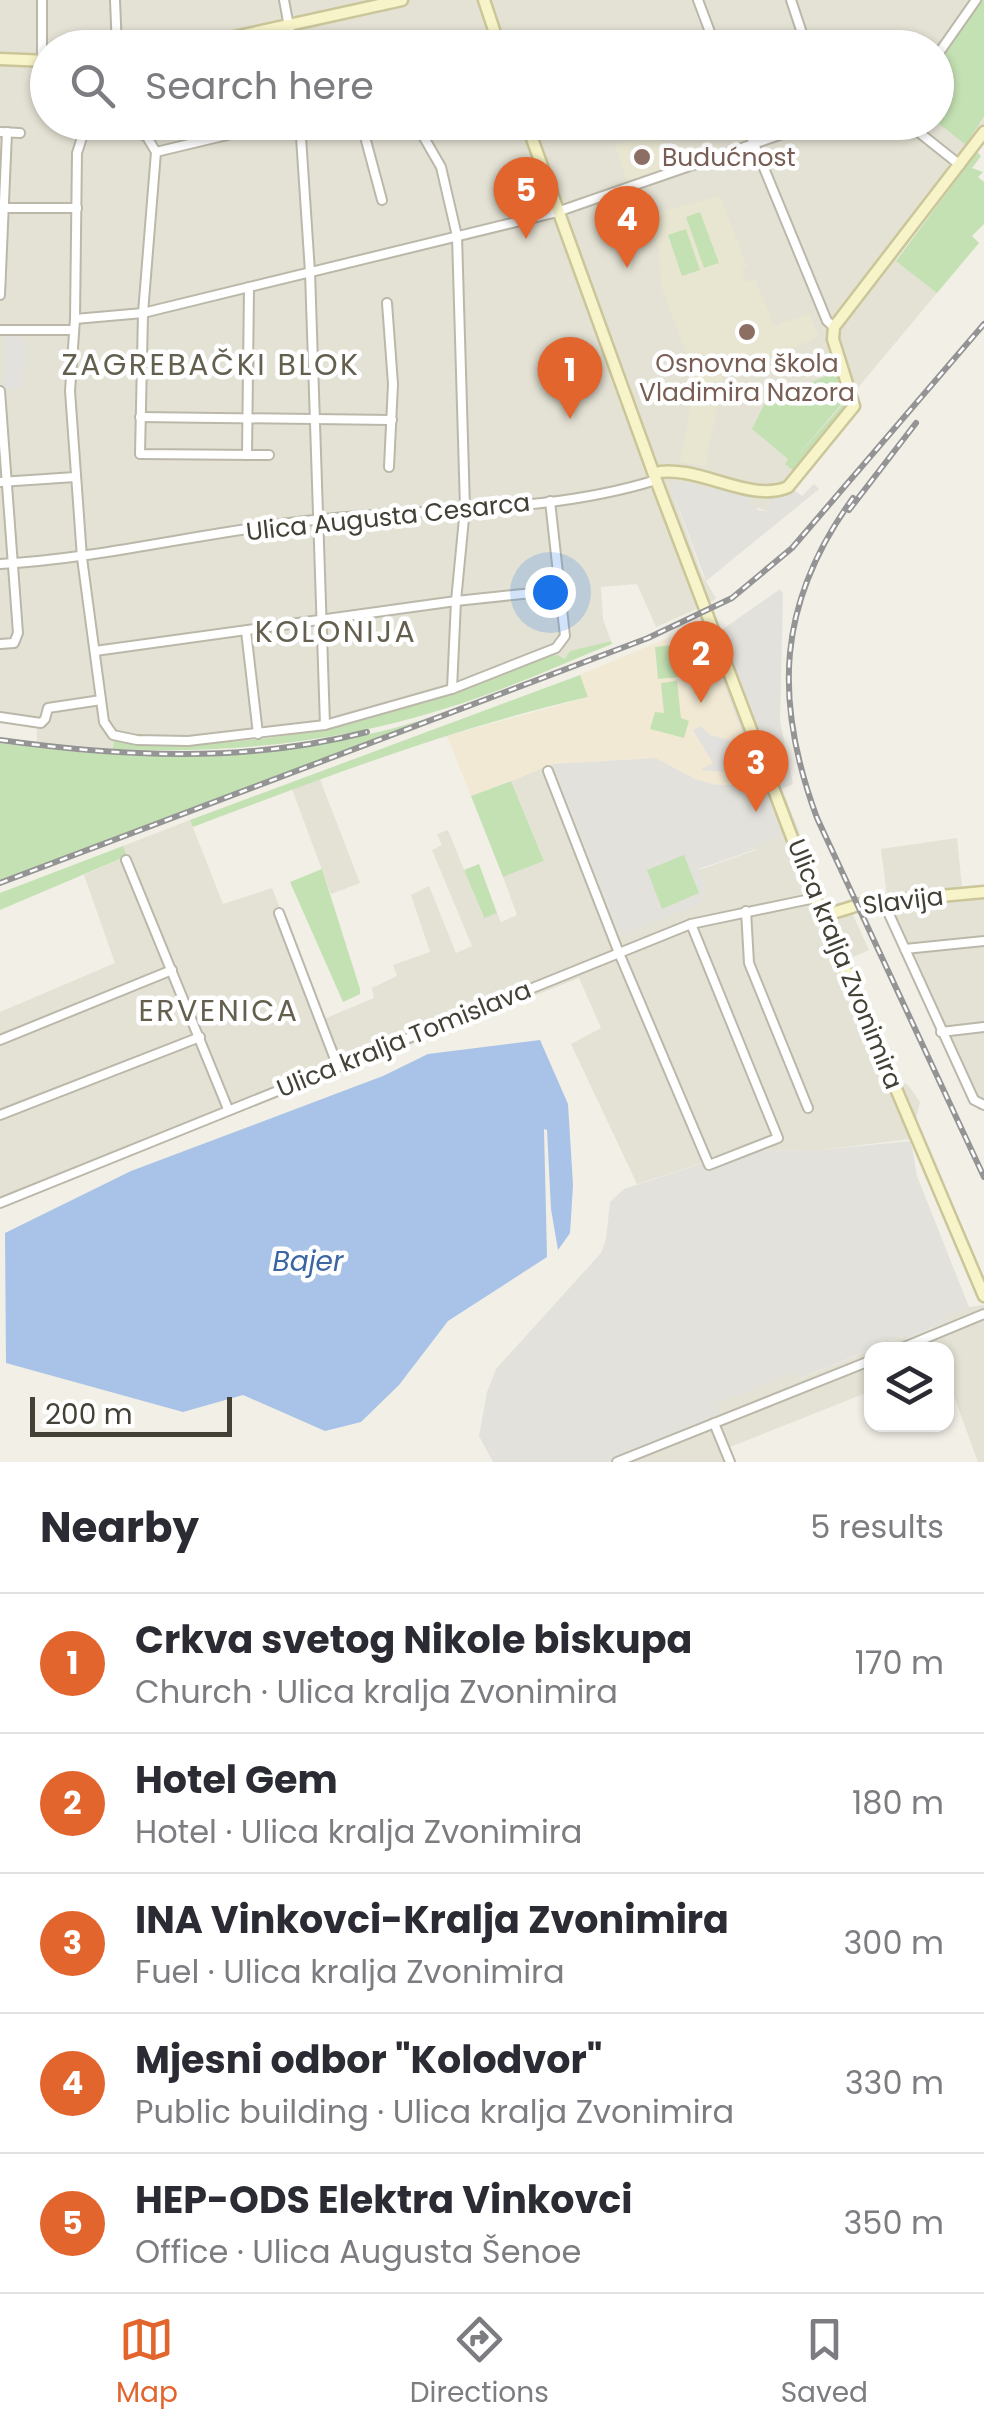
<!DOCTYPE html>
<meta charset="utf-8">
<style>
body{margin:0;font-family:Poppins,sans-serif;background:#f7f7f7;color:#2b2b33}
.controls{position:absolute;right:30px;bottom:30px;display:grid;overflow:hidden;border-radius:20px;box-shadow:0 2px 8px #0004}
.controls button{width:90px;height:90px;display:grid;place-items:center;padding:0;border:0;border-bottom:2px solid #e1e1e2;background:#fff;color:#2b2b33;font:50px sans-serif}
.scale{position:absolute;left:30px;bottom:25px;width:202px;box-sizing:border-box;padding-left:10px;border:5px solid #434036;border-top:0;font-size:28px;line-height:35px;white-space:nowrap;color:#434036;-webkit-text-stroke:8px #fff;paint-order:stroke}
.you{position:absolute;left:550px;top:592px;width:35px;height:35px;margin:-25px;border:8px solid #fff;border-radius:50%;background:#1a73e8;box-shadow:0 0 0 15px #1a73e833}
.badge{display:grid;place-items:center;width:65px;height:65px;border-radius:50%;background:#e1652d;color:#fff;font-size:32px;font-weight:700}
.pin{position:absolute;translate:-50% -82px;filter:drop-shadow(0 2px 5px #0008)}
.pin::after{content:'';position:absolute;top:52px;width:35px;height:30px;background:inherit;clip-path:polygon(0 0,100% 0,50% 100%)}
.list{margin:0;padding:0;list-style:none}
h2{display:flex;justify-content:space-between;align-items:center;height:130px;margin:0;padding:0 40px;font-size:42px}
h2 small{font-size:32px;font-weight:400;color:#7c7c81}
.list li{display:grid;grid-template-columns:65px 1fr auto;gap:30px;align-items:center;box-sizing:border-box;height:140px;padding:0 40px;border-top:2px solid #e1e1e2}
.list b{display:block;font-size:38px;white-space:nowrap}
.list p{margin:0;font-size:32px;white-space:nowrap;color:#7c7c81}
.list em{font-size:32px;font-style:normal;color:#7c7c81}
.icon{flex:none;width:55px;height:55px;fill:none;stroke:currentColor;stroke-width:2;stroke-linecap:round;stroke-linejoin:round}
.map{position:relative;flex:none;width:984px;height:1462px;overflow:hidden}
.search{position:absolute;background:#fff;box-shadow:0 2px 8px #0004;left:30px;right:30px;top:30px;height:110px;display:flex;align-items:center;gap:25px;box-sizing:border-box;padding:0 35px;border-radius:55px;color:#7c7c81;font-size:38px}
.sheet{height:830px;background:#fff}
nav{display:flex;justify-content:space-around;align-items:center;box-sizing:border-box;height:140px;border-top:2px solid #e1e1e2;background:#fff;font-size:28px;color:#7c7c81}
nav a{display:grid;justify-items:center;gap:5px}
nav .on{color:#e1652d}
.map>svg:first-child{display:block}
.residential{fill:#e4e2d4;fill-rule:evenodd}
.commercial{fill:#f1e9d3}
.industrial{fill:#e3e1db}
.education{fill:#e8e6d1}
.green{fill:#c4e1b3}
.parking{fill:#e2e1dd}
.water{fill:#a8c3e7}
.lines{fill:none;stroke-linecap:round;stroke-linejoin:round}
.street-casing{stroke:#bbb8aa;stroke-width:12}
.secondary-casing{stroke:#cbc69a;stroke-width:15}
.street{stroke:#fff;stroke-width:8}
.secondary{stroke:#f8f4c9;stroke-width:10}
.rail-casing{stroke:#949494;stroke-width:6}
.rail{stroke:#fff;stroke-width:2.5;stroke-dasharray:8;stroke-linecap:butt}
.education-dot{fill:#8d6e63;stroke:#fff;stroke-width:4}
.labels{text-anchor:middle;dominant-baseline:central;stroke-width:9;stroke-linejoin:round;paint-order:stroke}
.education-label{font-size:25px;fill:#785e54;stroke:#fff;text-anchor:start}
.street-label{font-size:25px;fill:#434036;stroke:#fff}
.water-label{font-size:28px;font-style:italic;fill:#3c66a2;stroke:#fff}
.quarter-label{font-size:30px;letter-spacing:2.5px;fill:#645f4e;stroke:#fff}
</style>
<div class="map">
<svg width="984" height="1462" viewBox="0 0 984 1462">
<rect width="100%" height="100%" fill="#f1efe6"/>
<g class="residential">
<path d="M0,0H984V141L896,260L937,293L856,390V412L790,490L775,496L767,511L705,488H671L702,575L716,598L708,604L656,627L637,584L601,587L603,619L611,641L571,651L565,659L558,655L540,658L452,694L326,727L260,737L187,744L114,739L113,749L37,742V727L0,720ZM48,48H936V122H48Z"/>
<path d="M552,764L620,936L704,902L700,892L707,889L699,870L756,850L755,845L798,829L824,904L833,908L848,904L869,950L849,959L850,973L895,1079L908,1085L920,1102L915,1123L920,1138L819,1150L758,1151L710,1168L702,1163L637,1184L571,1044L601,1028L579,978L0,1207V1012L115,963L84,875L127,856L123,846L190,820L223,904L272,888L324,1019L374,998L372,988L397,976L393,965L430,952L411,895L429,886L456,953L472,946L432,850L442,845L437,834L448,830L483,917L497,913L501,922L517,915L503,877L544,861L511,781Z"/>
<path d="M319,777L360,883L331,894L292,789Z"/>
<path d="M957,838L962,887L984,885V1110H978L938,1032L878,897L887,896L881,849Z"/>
<path d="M984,1305V1462H978L947,1377L946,1350H872L871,1391L730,1447L735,1462H608L720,1418L715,1404L796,1372L800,1379L904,1336L906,1339L947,1322L945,1316L969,1307Z"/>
</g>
<path class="commercial" d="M701,624L745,740L755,784L716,785L695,779L656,758L553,764L471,796L447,736L588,697L580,675Z"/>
<g class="industrial">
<path d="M674,481L751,495L750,503L758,505L757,510L767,511L773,496L792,488L802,496L814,484L819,489L706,581L671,488Z"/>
<path d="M780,589L783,594L780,721L793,784L782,789L798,829L756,845V849L699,869L707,889L700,892L705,902L620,936L552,764L656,758L695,779L716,785L755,784L745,740L701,624L714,618L719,630L723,629Z"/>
<path d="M911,1141L917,1176L969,1307L946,1316L948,1322L905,1339L903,1336L799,1379L796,1372L716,1404L721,1418L608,1462H493L479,1436L487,1392L496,1369L601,1253L606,1239L610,1202L624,1189L703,1163L710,1168L758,1151L819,1150Z"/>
</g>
<g class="education">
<path d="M659,133L669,169L627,181L615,145Z"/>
<path d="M720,196L747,267L742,269L745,283L755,279L774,326L809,314L819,337L723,376L705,466L680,462L696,380L662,288L659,249L647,215Z"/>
</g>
<g class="green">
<path d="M981,0H984V116L966,145L937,122L936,62Z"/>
<path d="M977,152L981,156L972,168L983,172L978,177L984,182V224L972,236L979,243L937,293L896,261Z"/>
<path d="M700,212L719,263L704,268L686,217Z"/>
<path d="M686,229L700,270L682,276L668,235Z"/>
<path d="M828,356H833L847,397L793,461L848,399L847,404L794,471L785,464L788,459L752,429L767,399L781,405L800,383L804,385L834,373Z"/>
<path d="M611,641L612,644C557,666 503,691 447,708C338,743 227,754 113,749L114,738C137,740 160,743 184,743C269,746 368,720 449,695C483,685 524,656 558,655L565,659L570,651Z"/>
<path d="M675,645L678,677L658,679L655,647Z"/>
<path d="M580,675L588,697C452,728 323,778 193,827L190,820Z"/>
<path d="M677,681L681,718L689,721L684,738L650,729L655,712L664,713L661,683Z"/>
<path d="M438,715V716L0,881V743C147,764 296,762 438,715Z"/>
<path d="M511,781L544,861L503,877L471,796Z"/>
<path d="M123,846L127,856L0,910V893Z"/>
<path d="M684,855L699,893L662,909L647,870Z"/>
<path d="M479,864L497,913L484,918L464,870Z"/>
<path d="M322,869L360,989V994L343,1002L290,882Z"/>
</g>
<g class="parking">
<path d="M6,336L26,338L23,388L4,389Z"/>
<path d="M701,726L710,735L741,743L734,773L700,770L713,763L693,730Z"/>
</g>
<path class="water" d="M540,1040L568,1104L573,1185L570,1233L558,1250L551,1209L547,1130L544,1129L547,1257L448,1321L399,1385L361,1422L325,1431L243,1395L183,1412L6,1363L5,1233L131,1171L383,1076L428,1054Z"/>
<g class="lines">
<defs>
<g id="street">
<path d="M42,0V61"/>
<path d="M115,0L117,48"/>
<path d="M284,0L293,48"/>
<path d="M698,0L716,48"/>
<path d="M791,0L807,48"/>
<path d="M936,57L976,0"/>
<path d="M87,122L77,153L75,319L70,391L82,558L104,722L113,735L137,740L188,741L325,725L452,689L556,648L565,636L550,501"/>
<path d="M118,122L147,137L156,152L143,313L140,454L269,455"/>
<path d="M300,122L310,272L325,725"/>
<path d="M361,122L382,200"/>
<path d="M415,122L441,167L457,236L465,508L456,601L452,689"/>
<path d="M745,122L827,321L834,327"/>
<path d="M891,129L911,126L960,165"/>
<path d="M0,132L20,133"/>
<path d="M156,152L282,122"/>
<path d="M2,208H77"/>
<path d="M0,295L7,132"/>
<path d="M387,303L393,384L389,467"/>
<path d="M75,319L143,313L557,212L817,122"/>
<path d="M0,330H73"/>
<path d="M0,391L18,633L14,643L0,644"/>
<path d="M140,417L392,420"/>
<path d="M247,455L249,287"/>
<path d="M0,482L75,477"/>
<path d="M0,564C109,558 215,529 324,519C433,508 551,513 656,480"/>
<path d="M246,631L258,734"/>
<path d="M95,651L456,601L561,590"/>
<path d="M0,717L41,723L45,719L48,708L101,700"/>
<path d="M548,771L619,953L709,1165L778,1138L691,924"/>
<path d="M126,860L228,1109"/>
<path d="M883,901L974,1100L984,1105"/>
<path d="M746,911L749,963L808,1108"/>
<path d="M279,913L338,1067"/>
<path d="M905,949L984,941"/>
<path d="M941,1032L984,1027"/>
<path d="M0,1040L172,970"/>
<path d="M0,1115L200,1037"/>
<path d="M0,1203L691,924L815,898"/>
<path d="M897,1350L984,1314"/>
<path d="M714,1423L730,1462"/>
<path d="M617,1462L872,1360"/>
</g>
<g id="secondary">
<path d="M484,0L500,48"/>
<path d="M185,48L402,0"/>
<path d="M0,59L48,61"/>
<path d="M526,122L656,480L815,898L984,1296"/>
<path d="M654,473C697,463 749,504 788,487L854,406L833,339L834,327L984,132"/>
<path d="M823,916L865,903L984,892"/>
</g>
</defs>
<use href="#street" class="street-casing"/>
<use href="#secondary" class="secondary-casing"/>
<use href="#street" class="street"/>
<use href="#secondary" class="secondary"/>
<defs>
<g id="rail">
<path d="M853,498C777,603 773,699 817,818L984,1177"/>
<path d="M849,510L916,423"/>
<path d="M0,740C122,757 246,763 367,732"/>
<path d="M0,883L648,638L732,598L792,548L984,324"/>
</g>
</defs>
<use href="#rail" class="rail-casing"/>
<use href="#rail" class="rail"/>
</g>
<g class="education-dot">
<circle cx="642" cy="157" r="10"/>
<circle cx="747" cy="332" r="10"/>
</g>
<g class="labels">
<g class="education-label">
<text x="662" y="157">Budućnost</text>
<text x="747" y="363" text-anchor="middle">Osnovna škola<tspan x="747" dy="29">Vladimira Nazora</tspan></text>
</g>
<g class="street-label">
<text transform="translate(388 517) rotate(-6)">Ulica Augusta Cesarca</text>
<text transform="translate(903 901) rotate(-7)">Slavija</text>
<text transform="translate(845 964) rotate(68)">Ulica kralja Zvonimira</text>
<text transform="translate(404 1039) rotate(-22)">Ulica kralja Tomislava</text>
</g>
<g class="water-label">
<text x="308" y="1261">Bajer</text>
</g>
<g class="quarter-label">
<text x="211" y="364">ZAGREBAČKI BLOK</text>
<text x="336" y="631">KOLONIJA</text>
<text x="219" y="1010">ERVENICA</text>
</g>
</g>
</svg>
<div class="controls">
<button><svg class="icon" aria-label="layers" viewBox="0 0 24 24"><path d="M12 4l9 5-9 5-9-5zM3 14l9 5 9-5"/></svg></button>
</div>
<div class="scale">200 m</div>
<div class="you"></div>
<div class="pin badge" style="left:570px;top:419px">1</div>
<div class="pin badge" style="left:701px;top:703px">2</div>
<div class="pin badge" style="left:756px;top:812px">3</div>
<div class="pin badge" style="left:627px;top:268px">4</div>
<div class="pin badge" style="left:526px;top:239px">5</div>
<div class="search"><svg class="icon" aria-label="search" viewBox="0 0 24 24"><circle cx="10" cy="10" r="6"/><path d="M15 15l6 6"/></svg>Search here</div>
</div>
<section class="sheet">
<h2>Nearby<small>5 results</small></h2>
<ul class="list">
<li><span class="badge">1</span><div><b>Crkva svetog Nikole biskupa</b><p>Church · Ulica kralja Zvonimira</p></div><em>170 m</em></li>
<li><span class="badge">2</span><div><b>Hotel Gem</b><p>Hotel · Ulica kralja Zvonimira</p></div><em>180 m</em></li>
<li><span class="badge">3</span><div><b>INA Vinkovci-Kralja Zvonimira</b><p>Fuel · Ulica kralja Zvonimira</p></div><em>300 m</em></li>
<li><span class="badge">4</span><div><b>Mjesni odbor &quot;Kolodvor&quot;</b><p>Public building · Ulica kralja Zvonimira</p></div><em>330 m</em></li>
<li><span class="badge">5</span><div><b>HEP-ODS Elektra Vinkovci</b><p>Office · Ulica Augusta Šenoe</p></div><em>350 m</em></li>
</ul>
</section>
<nav>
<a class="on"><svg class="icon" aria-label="map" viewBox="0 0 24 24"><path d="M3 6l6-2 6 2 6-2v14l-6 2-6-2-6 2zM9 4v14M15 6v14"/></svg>Map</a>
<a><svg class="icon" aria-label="directions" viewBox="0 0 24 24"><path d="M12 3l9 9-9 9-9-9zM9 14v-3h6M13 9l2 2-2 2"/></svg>Directions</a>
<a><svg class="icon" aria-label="saved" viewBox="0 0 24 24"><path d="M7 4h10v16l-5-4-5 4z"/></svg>Saved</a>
</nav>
